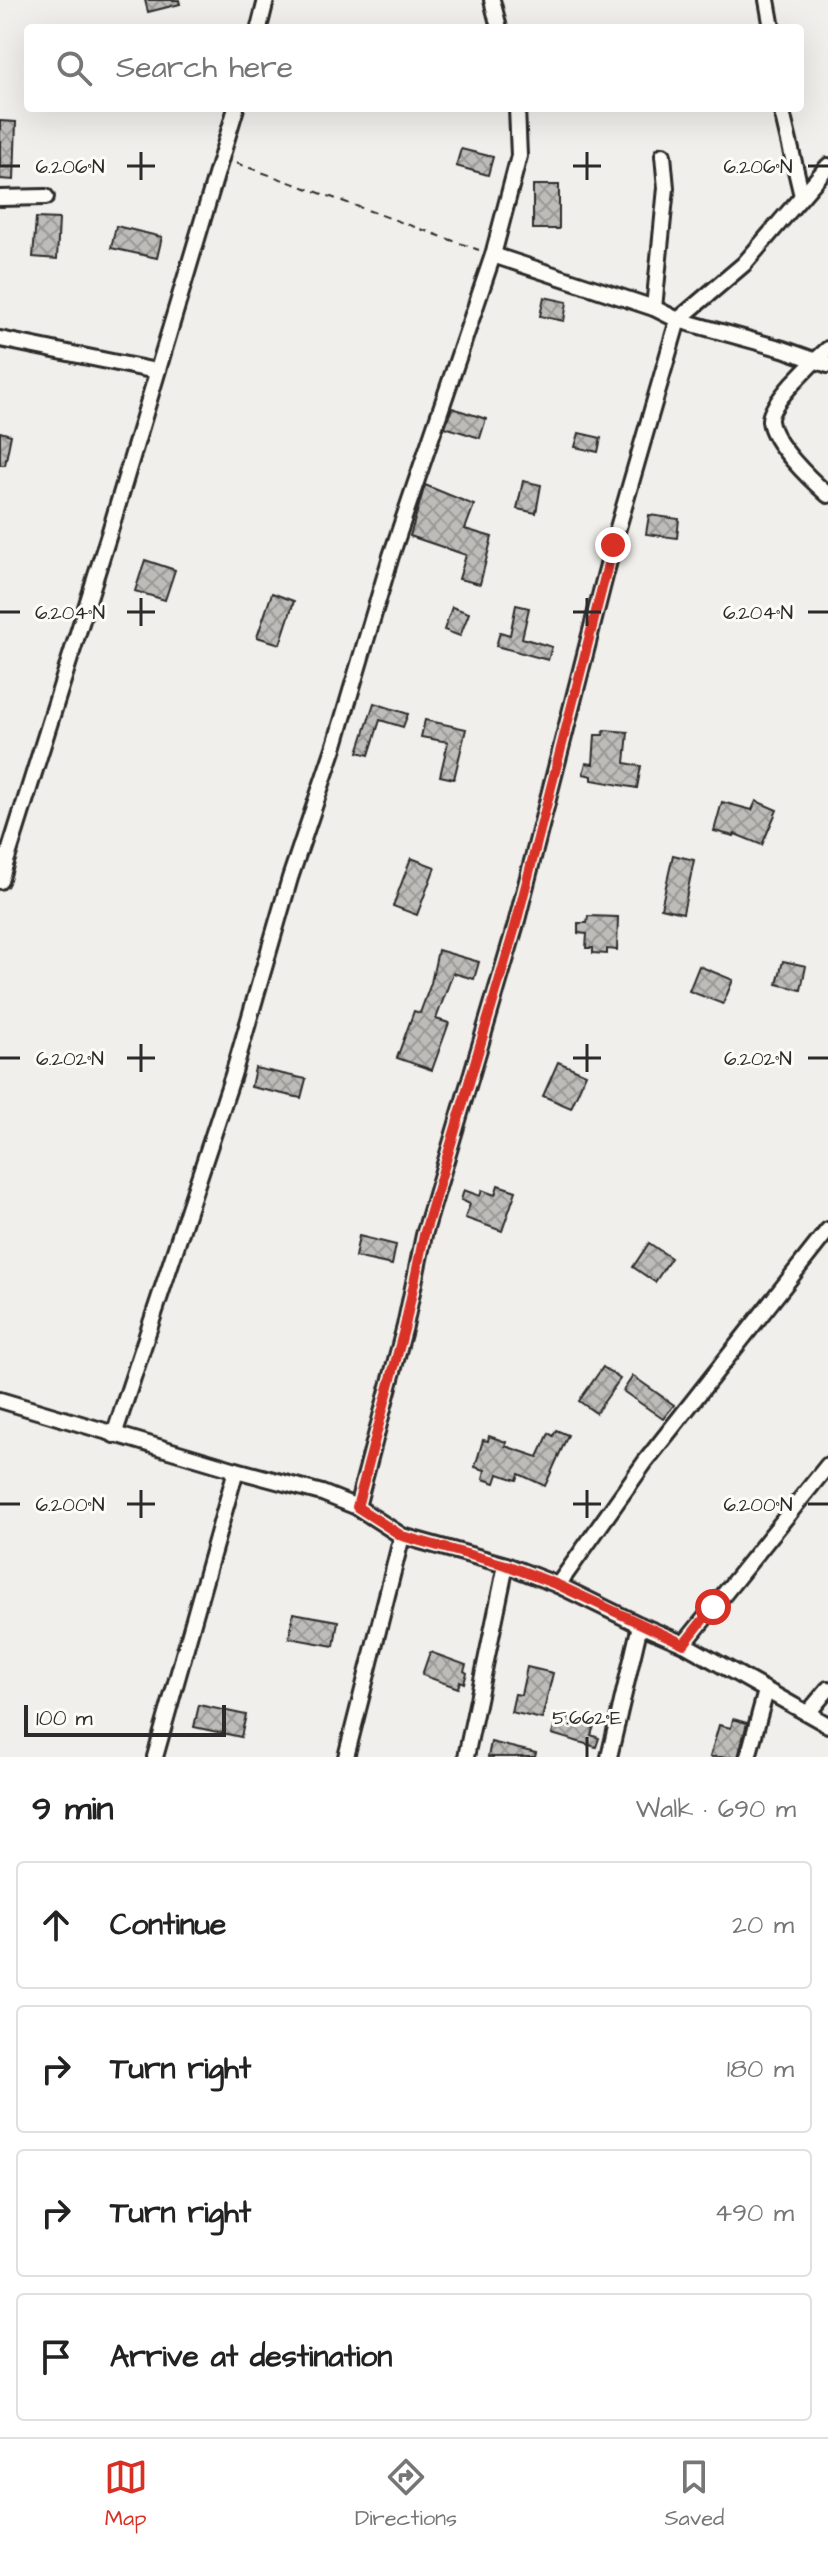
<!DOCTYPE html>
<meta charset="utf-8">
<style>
body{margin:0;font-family:"Architects Daughter",sans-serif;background:#f2f2f2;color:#222}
.scale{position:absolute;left:24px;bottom:20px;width:202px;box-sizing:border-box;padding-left:8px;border:4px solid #2b2b2b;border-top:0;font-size:22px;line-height:28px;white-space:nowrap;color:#2b2b2b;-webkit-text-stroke:6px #fdfcf7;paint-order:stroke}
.stop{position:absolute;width:24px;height:24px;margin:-18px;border:6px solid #d93025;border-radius:50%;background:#fff}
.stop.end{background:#d93025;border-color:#fff;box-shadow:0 2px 8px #0008}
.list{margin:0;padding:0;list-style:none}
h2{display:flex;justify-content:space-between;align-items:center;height:104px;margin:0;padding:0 32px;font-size:34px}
h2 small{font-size:26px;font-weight:400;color:#767676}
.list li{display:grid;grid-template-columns:52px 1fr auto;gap:24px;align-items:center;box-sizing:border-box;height:128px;margin:0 16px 16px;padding:0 16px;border:2px solid #e0e0e0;border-radius:8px}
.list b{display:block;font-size:30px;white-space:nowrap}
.list em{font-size:26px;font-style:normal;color:#767676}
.icon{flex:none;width:44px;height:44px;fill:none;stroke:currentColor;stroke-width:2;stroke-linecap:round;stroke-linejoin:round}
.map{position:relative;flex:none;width:828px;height:1757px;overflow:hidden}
.search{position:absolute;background:#fff;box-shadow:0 8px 32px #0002;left:24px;right:24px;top:24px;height:88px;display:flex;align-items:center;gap:20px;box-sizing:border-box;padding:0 28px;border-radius:8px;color:#767676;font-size:30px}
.sheet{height:680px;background:#fff}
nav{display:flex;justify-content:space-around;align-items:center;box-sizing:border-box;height:112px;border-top:2px solid #e0e0e0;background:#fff;font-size:22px;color:#767676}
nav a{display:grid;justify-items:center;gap:4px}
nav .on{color:#d93025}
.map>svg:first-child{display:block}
.building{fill:url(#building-cross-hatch);stroke:#2b2b2b;stroke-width:2}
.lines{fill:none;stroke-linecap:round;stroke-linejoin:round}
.minor-casing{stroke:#2b2b2b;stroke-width:20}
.path{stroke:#2b2b2b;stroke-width:2;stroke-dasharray:8 6;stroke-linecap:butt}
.minor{stroke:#fdfcf7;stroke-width:14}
.route{stroke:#d93025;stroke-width:10}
.ticks{fill:none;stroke:#2b2b2b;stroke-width:3}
.ticks-label{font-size:20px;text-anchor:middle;fill:#2b2b2b;stroke:#fdfcf7;stroke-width:6;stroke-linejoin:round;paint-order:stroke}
</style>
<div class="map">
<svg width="828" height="1757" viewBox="0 0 828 1757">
<defs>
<pattern id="building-cross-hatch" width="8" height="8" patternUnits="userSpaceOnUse" patternTransform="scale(2)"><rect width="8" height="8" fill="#bdbcb8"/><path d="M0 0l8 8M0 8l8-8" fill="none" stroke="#9a9996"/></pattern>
</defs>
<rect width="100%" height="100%" fill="#f0efeb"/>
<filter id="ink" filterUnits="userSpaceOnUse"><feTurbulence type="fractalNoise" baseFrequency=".0125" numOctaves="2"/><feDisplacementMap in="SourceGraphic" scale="16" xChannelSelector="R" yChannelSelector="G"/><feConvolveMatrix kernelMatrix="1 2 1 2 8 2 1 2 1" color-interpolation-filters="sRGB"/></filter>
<g filter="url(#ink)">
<g class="building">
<path d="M145,0H179L180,4L148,12Z"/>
<path d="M0,121L16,122L14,180L0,179Z"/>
<path d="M461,149L493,157L488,175L456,166Z"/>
<rect x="533" y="185" width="26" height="44"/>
<path d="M36,218L59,219L57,259L33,257Z"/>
<path d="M116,226L162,237L157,258L111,248Z"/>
<path d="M544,297L567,302L564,321L540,316Z"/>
<path d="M452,408L486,419L480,438L445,427Z"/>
<path d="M0,432L11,435L5,465H0Z"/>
<path d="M579,433L601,438L598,452L575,447Z"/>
<path d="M523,481L541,485L536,513L517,509Z"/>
<path d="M425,485L474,505L465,529L492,537L480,584L459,579L466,555L410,536Z"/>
<path d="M649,515L679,519L677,538L646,534Z"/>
<path d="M145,560L175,570L165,600L135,591Z"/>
<path d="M272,593L294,601L280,644L257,637Z"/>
<path d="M516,605L529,608L522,638L552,647L548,660L496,646L500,632L510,635Z"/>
<path d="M452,607L469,613L460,636L444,630Z"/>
<path d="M374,703L408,714L403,727L380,720L369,755L358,752Z"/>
<path d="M425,720L466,729L454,779L440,776L448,742L421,737Z"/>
<path d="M604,730L628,732L625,763L641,766L637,788L592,780V776L583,774L586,763L593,764L595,735H603Z"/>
<path d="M756,801L777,810L762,845L735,834L734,836L714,831L722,802L752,810Z"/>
<path d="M673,855L694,860L683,913L661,908Z"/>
<path d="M411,858L435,867L417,915L393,906Z"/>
<path d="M588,916L618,917L617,950L607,949V954L593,953V948H586L587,934L578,933V923H587Z"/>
<path d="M438,950L479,962L474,979L453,973L436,1019L449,1023L432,1070L397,1058L414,1011L420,1013L431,983Z"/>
<path d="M783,961L806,966L801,990L777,984Z"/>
<path d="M699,966L733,980L723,1004L689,991Z"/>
<path d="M558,1062L586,1074L571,1108L543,1096Z"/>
<path d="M255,1068L306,1079L301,1098L251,1087Z"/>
<path d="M498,1185L516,1191L502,1231L465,1218L470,1204L461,1200L464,1190L480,1196L482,1190L495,1195Z"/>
<path d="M359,1236L396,1245L392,1265L355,1257Z"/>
<path d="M649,1243L671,1258L655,1282L633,1267Z"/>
<path d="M603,1367L620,1379L596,1413L579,1401Z"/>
<path d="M633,1376L674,1405L663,1419L623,1391Z"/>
<path d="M556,1430L568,1435L545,1486L519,1474L517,1480L498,1474L495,1483L483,1479L485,1470L475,1467L483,1440L488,1441L489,1436L506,1442L505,1446L538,1457L549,1433L553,1436Z"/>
<path d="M293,1613L338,1621L334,1646L289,1638Z"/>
<path d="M430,1652L466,1665L464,1671L467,1673L464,1683L460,1681L458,1688L422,1675Z"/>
<path d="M527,1667L553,1673L542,1719L511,1712L515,1694L521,1695Z"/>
<path d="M199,1705L246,1715L241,1737L194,1727Z"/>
<path d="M558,1715L594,1726L591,1735L599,1738L596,1747L552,1734Z"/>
<path d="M733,1719L747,1723L738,1757H710L719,1725L731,1728Z"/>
<path d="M491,1742L536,1753L535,1757H488Z"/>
</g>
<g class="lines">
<defs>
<g id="minor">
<path d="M492,0L499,28"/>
<path d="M767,0L772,28"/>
<path d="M259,28L266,0"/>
<path d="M781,108L802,196"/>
<path d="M0,198L46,197"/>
<path d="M493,255L654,308L678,320L783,349L828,365"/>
<path d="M654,308L666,188L663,155"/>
<path d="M0,339L156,371"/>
<path d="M828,349C814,361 768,404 770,421C773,444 811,480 828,495"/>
<path d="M0,881L110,531L236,108"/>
<path d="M0,1400L236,1470L322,1493L357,1507L402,1536L506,1565L558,1585L640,1625L684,1644L828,1725"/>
<path d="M114,1435L233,1075L290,878L335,745L391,556L493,255L519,156L517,108"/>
<path d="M357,1507L405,1326L424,1235L516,924L613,545L678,320L744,264L828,166"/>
<path d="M558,1585L645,1462L828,1230"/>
<path d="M684,1644L828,1465"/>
<path d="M808,1713L828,1689"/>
<path d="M155,1757L236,1470"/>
<path d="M346,1757L402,1536"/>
<path d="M466,1757L506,1565"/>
<path d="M609,1757L640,1625"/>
<path d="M748,1757L766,1691"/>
</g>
</defs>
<use href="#minor" class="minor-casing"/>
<path class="path" d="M236,163L479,250"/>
<use href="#minor" class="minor"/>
</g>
</g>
<g class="lines" filter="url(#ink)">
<path class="route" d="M613,545L516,924L424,1235L405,1326L357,1507L402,1536L506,1565L558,1585L684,1644L713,1607"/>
</g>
<path class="ticks" d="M141,152V180M587,152V180M0,166H20M127,166H155M573,166H601M808,166H828M141,598V626M587,598V626M0,612H20M127,612H155M573,612H601M808,612H828M141,1044V1072M587,1044V1072M0,1058H20M127,1058H155M573,1058H601M808,1058H828M141,1490V1518M587,1490V1518M0,1504H20M127,1504H155M573,1504H601M808,1504H828M587,1737V1757"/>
<g class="ticks-label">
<text x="70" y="173">6.206°N</text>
<text x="758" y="173">6.206°N</text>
<text x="70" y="619">6.204°N</text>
<text x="758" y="619">6.204°N</text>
<text x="70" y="1065">6.202°N</text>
<text x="758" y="1065">6.202°N</text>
<text x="70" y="1511">6.200°N</text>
<text x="758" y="1511">6.200°N</text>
<text x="587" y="1724">5.662°E</text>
</g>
</svg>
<div class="scale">100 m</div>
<div class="stop" style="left:713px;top:1607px"></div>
<div class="stop end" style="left:613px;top:545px"></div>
<div class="search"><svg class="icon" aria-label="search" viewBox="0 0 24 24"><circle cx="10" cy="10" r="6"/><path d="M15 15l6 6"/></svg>Search here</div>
</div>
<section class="sheet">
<h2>9 min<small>Walk · 690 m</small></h2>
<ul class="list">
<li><svg class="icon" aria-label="ahead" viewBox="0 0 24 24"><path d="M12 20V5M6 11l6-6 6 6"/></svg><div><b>Continue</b></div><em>20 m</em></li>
<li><svg class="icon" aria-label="right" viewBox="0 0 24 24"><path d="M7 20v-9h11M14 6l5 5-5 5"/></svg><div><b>Turn right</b></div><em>180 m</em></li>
<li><svg class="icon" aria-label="right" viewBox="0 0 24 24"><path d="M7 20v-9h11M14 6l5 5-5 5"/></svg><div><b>Turn right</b></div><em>490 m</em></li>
<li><svg class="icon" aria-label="arrive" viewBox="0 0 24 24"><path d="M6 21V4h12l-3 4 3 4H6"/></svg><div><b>Arrive at destination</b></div></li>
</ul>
</section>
<nav>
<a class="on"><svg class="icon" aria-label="map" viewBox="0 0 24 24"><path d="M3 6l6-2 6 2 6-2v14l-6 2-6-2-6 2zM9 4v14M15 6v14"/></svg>Map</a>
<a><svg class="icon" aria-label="directions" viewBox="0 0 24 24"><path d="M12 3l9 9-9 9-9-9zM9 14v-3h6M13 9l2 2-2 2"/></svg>Directions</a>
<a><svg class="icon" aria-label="saved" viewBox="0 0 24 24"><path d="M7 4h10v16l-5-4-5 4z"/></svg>Saved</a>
</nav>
